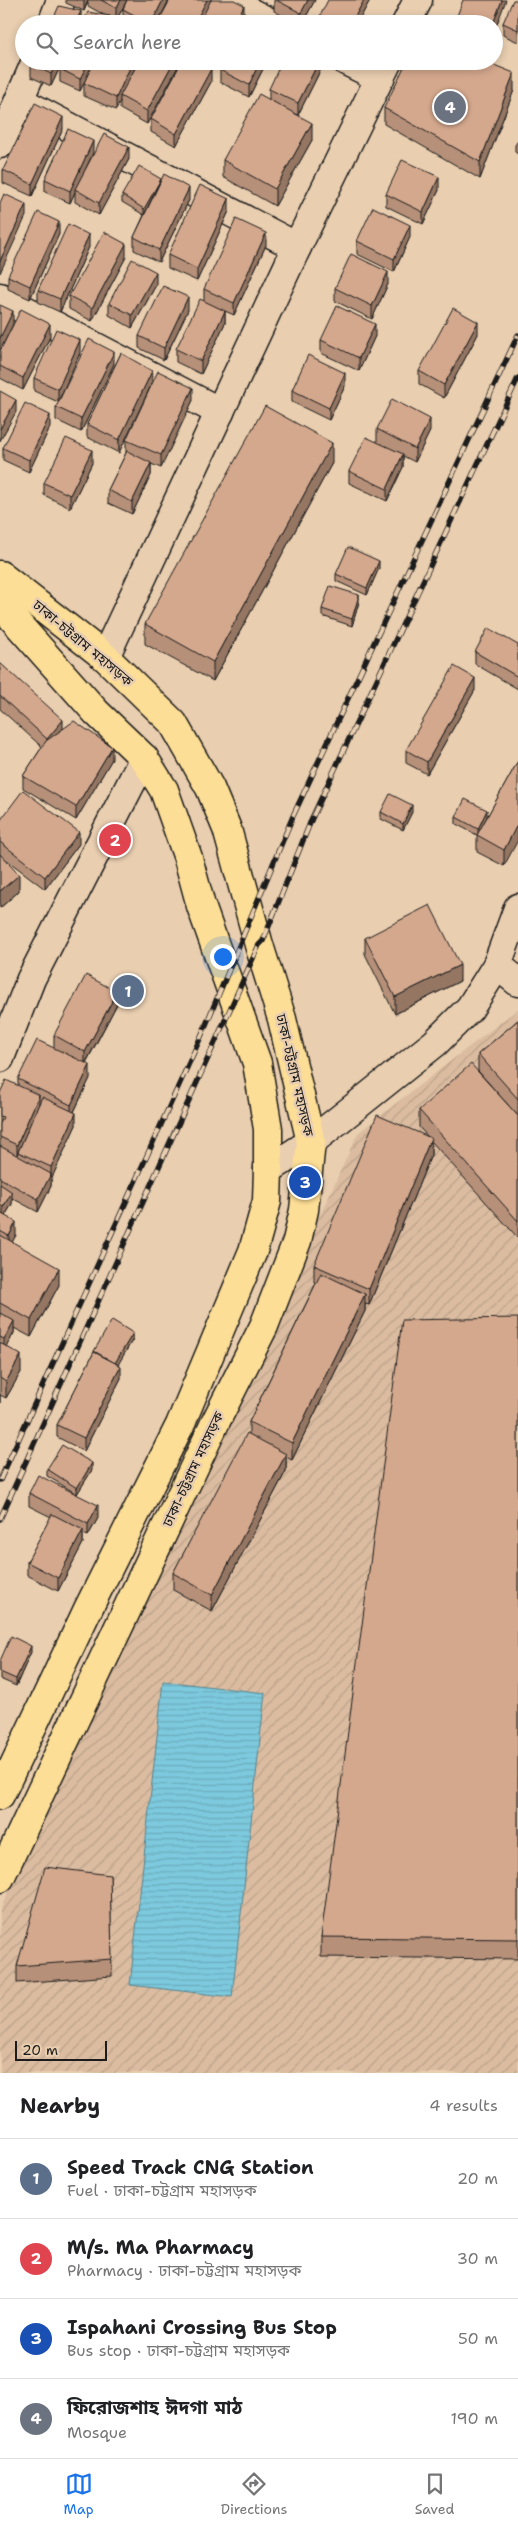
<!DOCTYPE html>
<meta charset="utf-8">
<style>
body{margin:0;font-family:"Shantell Sans","Noto Sans Bengali",sans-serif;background:#f2f2f2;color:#202124}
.scale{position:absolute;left:15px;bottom:12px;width:92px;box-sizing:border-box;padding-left:5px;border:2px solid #1c1c1c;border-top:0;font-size:14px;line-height:18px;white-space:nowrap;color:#1c1c1c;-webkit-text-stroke:4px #e9ceb0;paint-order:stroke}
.you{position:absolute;left:222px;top:956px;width:18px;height:18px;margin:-12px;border:4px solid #fff;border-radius:50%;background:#1a73e8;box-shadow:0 0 0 8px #1a73e833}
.badge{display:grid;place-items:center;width:32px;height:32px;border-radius:50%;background:#1a73e8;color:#fff;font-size:16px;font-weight:700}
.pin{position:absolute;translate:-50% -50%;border:2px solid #fff;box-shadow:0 1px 5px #0006}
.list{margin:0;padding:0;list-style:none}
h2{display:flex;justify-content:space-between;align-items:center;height:65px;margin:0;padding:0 20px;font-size:21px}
h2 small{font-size:16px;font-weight:400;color:#757577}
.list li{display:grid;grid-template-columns:32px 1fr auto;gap:15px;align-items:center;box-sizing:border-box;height:80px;padding:0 20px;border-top:1px solid #e0e0e0}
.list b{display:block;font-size:19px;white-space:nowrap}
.list p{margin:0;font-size:16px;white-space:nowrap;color:#757577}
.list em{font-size:16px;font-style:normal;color:#757577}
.icon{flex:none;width:28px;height:28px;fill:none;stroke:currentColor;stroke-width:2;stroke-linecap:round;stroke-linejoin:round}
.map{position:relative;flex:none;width:518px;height:2073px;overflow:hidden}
.search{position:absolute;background:#fff;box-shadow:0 2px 8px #0003;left:15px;right:15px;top:15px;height:55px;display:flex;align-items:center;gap:12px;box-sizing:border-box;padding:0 18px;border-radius:28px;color:#757577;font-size:19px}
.sheet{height:385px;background:#fff}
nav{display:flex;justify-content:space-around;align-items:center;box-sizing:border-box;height:70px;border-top:1px solid #e0e0e0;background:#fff;font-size:14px;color:#757577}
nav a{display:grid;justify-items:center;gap:2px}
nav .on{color:#1a73e8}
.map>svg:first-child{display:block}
.industrial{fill:url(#industrial-furrows)}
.water{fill:url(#water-rules);stroke:#568490}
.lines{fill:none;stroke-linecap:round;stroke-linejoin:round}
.minor-casing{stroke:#1c1c1c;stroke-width:31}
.highway-casing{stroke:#1c1c1c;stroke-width:31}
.minor{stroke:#e9ceb0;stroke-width:28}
.highway{stroke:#fdde96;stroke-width:28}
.rail-casing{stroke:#1c1c1c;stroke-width:5.5}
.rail{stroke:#e9ceb0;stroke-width:4;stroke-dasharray:11;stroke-linecap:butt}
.wall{fill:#b69079;stroke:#1c1c1c}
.shaded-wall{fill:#947663;stroke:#1c1c1c}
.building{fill:#d4a88d;stroke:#1c1c1c}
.labels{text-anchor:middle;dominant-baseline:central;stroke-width:5;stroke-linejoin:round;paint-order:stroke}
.street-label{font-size:14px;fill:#1c1c1c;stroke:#e9ceb0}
</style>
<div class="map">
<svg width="518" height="2073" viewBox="0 0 518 2073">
<defs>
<pattern id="industrial-furrows" width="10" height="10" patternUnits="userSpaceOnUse" patternTransform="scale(1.25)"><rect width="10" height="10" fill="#dbbca0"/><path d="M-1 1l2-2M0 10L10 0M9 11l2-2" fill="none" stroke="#bba189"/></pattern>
<pattern id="water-rules" width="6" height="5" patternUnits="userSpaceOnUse" patternTransform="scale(1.25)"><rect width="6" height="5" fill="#7dc9dd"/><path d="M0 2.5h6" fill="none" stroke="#6bacbd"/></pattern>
</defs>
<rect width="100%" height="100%" fill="#e9ceb0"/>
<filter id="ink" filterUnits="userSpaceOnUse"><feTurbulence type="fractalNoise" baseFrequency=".02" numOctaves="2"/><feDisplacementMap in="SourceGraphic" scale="10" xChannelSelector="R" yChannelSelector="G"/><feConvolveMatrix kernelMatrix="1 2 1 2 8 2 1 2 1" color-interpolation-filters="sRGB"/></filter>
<g filter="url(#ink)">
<path class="industrial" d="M518,1009V2073H0V1910L358,1133Z"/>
<path class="water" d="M163,1681L265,1693L232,1997L130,1985Z"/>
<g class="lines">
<defs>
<g id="minor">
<path d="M226,0L273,24"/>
<path d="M52,24L61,0"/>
<path d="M406,24L418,0"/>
<path d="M346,61L380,78"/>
<path d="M20,101L297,247"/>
<path d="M0,144L36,61"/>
<path d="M0,297L220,412"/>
<path d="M105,657L297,247L388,61"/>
<path d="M497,965L518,982"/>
<path d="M0,1058L31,979L144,758"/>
<path d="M268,1170L311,1142L435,1043L470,1008L497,965L518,908"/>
</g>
<g id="highway">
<path d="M0,575L105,657L173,723L210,788L227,829L259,945L282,1019L311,1142L304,1210L297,1241L264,1326L216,1421L0,1878"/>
<path d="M0,604L96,712L144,758L164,790L188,858L201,906L257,1063L268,1129V1170L267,1201L253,1251L180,1425L88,1609L0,1795"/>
</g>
</defs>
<use href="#minor" class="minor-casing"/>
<use href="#highway" class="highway-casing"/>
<use href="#minor" class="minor"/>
<use href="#highway" class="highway"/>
<defs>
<g id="rail">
<path d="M0,1480L203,1032L293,816L518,335"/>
<path d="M0,1519L259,945L263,941L312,818L518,378"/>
</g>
</defs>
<use href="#rail" class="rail-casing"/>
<use href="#rail" class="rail"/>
</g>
<g class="wall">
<path d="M66,0H127L117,19L123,21V9L127,0H169L162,15L244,18L241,24H111L113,19L110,18V24L106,16L88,6V2L84,11L66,3Z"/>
<path d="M274,0H315L302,24H297L274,11Z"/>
<path d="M370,0L357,24H319V18Z"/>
<path d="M518,0V42L503,35V23Z"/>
<path d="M33,61H63L51,86L31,77V64Z"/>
<path d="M64,61H138L135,69L180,61V63L147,124L120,109V101L116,110L84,96V82L80,91L60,82V69Z"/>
<path d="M201,61H222L218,70Z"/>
<path d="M267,61L249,97L220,82V70Z"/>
<path d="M325,61L298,115L312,140L275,206L223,177V160L269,99V89Z"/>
<path d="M211,82L176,146L151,132V119Z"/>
<path d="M514,90L480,179L384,124V108Z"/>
<path d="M63,129L32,196L3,183V170Z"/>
<path d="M518,141V154L515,152V145Z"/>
<path d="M93,153L86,169L129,159L99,215L75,202V192L70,203L45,192V179Z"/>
<path d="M439,190L423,224L386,206V194Z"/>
<path d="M122,195L189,200L159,262L134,250V237L144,215L122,202Z"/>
<path d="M229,211L197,281L168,268V255Z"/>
<path d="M59,234L30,299L8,289V276Z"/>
<path d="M410,237L394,272L357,254V241Z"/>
<path d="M266,245L234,315L225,311V323L201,374L176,362V349L204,301V289Z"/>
<path d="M89,247L60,312L38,302V290Z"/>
<path d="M126,257L92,321L69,309V296Z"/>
<path d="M388,284L372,319L335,301V288Z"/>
<path d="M156,285L132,328L109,315V303Z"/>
<path d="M188,310L164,360L139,348V336Z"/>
<path d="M478,334L444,398L419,384V371Z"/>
<path d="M375,336L359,371L321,353V340Z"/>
<path d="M50,337L23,390L0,378V351Z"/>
<path d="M80,353L58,402L34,391V378Z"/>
<path d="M121,353L119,453L87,437V424Z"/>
<path d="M114,364L81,432L56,420V407Z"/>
<path d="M345,386L329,420L292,402V390Z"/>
<path d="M193,400L161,468L151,464V475L132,514L108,503V490L126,453V440Z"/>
<path d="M50,427L29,472L3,460V448Z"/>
<path d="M377,429L430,431L415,462L403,456V467L387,501L349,483V471L377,442Z"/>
<path d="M92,463L70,508L44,495V483Z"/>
<path d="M332,463L213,681L145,644V624Z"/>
<path d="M379,568L367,595L336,581V574Z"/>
<path d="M359,602L352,626L322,616V609Z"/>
<path d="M518,645V689L475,664V652Z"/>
<path d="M0,663L63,729L112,759L76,820L23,788V776L42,747L0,709Z"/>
<path d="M475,690L427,774L406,763V750Z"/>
<path d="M518,761L504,866L477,852V835L456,824V817H487Z"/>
<path d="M381,812H412L403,830L381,819Z"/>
<path d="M0,821L79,844L45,889L3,857L19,891L0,908Z"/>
<path d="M365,938L460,981L395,1014L365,954Z"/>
<path d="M117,1004L86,1063L90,1078L74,1112L76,1125L51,1179V1186L38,1212L12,1198V1204L5,1216L16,1235L12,1242L59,1285L31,1337L14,1328V1333L6,1347L21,1372L6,1398L0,1395V1403V1093L18,1086V1079L54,1048V1035Z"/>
<path d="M518,1020V1116L478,1071V1054Z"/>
<path d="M419,1110L518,1116V1238L431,1141V1155L369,1305L365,1304V1311L292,1460L286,1457V1471L212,1611L173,1590V1573L249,1434V1422L316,1283L314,1282V1265L427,1136L419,1127Z"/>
<path d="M518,1318V1959L321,1957V1937Z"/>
<path d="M133,1339L118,1364L121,1378L84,1451L57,1437V1425L94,1352V1351Z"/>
<path d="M47,1469L92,1470L77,1494L47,1476Z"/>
<path d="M29,1493L98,1518L88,1536L83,1534V1543L58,1591L27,1575V1562L51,1517L29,1506Z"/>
<path d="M31,1652L16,1686L0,1679V1661Z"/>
<path d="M110,1875L112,1976L17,1983V1966Z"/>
</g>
<g class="shaded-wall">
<path d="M84,0H88L84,11Z"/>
<path d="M121,0H127L116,21V8Z"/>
<path d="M163,0H169L157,24H151Z"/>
<path d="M207,0H212L201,24H194Z"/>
<path d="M308,0H315L302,24H301V13Z"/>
<path d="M364,0H370L357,24H351Z"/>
<path d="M502,0H506L494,32V24H493Z"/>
<path d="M244,5V18L241,24H235Z"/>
<path d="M81,11V24H75Z"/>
<path d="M110,16V24H107Z"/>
<path d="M57,61H63L51,86V74Z"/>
<path d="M89,61H95L80,91V79Z"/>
<path d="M133,61H138L122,97L120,96V101L116,110V98Z"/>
<path d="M174,61H180V63L147,124V111Z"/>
<path d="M218,61H222L218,70Z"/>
<path d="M260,61H267L249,97V85Z"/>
<path d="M319,61H325L298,115V103Z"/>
<path d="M211,69V82L176,146V134Z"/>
<path d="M514,73V90L480,179V162Z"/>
<path d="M63,117V129L32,196V184Z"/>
<path d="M312,123V140L275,206V189Z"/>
<path d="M93,141V153L76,190L75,189V192L70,203V191Z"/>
<path d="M129,147V159L99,215V203Z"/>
<path d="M439,177V190L423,224V212Z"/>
<path d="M161,179L144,215V209Z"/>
<path d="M189,188V200L159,262V250Z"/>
<path d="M229,199V211L197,281V269Z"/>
<path d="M26,204V216L0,273V261Z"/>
<path d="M59,222V234L30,299V286Z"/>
<path d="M410,225V237L394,272V259Z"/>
<path d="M266,233V245L234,315V303Z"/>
<path d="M89,235V247L60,312V299Z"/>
<path d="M126,244V257L92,321V308Z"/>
<path d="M156,272V285L132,328V315Z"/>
<path d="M388,272V284L372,319V306Z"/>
<path d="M188,297V310L164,360V348Z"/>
<path d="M13,311V324L0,351V338Z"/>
<path d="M225,311V323L201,374V361Z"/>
<path d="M478,322V334L444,398V385Z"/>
<path d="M50,324V337L23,390V378Z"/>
<path d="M375,324V336L359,371V358Z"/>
<path d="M80,340V353L58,402V389Z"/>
<path d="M114,352V364L81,432V419Z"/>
<path d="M152,371V383L119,453V440Z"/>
<path d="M345,373V386L329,420V408Z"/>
<path d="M193,388V400L161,468V455Z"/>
<path d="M16,400V412L0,441V429Z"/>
<path d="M50,415V427L29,472V460Z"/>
<path d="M430,419V431L415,462V449Z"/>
<path d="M332,443V463L213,681V662Z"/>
<path d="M92,450V463L70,508V495Z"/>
<path d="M403,454V467L387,501V489Z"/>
<path d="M151,463V475L132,514V502Z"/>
<path d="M379,561V568L367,595V588Z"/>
<path d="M359,595V602L352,626V619Z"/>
<path d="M475,678V690L427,774V762Z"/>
<path d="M63,720V733L47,751V739Z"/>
<path d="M112,747V759L76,820V807Z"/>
<path d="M412,805V812L403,830V824Z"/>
<path d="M487,810V817L478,835V829Z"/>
<path d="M518,823V840L504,866V850Z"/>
<path d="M79,832V844L45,889V877Z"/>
<path d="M19,875V891L0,908V891Z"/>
<path d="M460,965V981L395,1014V997Z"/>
<path d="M117,992V1004L85,1064V1052Z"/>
<path d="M90,1065V1078L71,1118V1105Z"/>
<path d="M39,1095V1107L18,1152L17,1157V1145Z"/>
<path d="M76,1113V1125L51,1180V1167Z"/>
<path d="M431,1138V1155L369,1305V1289Z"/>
<path d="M51,1174V1186L38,1212V1199Z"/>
<path d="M12,1192V1204L3,1219V1207Z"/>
<path d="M16,1222V1235L9,1248V1236Z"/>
<path d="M59,1268V1285L31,1337V1320Z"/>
<path d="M365,1294V1311L292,1460V1443Z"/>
<path d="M14,1321V1333L4,1351V1339Z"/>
<path d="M133,1333V1339L115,1370V1363Z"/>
<path d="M21,1355V1372L6,1398V1382Z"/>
<path d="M121,1366V1378L84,1451V1438Z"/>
<path d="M286,1454V1471L212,1611V1595Z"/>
<path d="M92,1463V1470L77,1494V1488Z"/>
<path d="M98,1505V1518L88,1536V1524Z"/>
<path d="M83,1530V1543L58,1591V1578Z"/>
<path d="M31,1646V1652L16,1686V1679Z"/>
</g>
<g class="building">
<path d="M101,0H121L116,8Z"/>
<path d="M127,0H163L151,24L123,9Z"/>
<path d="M170,0H207L194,24H157Z"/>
<path d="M211,0H234L244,5L235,24H199Z"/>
<path d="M276,0H308L301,13Z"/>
<path d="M328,0H364L351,24H329L319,18Z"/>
<path d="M463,0H502L493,24H454Z"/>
<path d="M513,0H518V30L503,23Z"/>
<path d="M59,6L81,11L75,24H51Z"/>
<path d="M88,12L110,16L107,24H82Z"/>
<path d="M248,14L268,24H243Z"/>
<path d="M114,17L128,24H111Z"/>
<path d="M33,61H57L51,74L31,64Z"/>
<path d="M64,61H89L80,79L60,69Z"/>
<path d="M94,61H133L116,98L84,83Z"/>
<path d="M139,61H174L147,111L120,96Z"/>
<path d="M182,61H196L211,69L176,134L151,119Z"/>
<path d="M224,61H260L249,85L220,70Z"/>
<path d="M282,61H319L298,103L269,89Z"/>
<path d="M407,61H484L514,73L480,162L384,108Z"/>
<path d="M259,94L312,123L275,189L223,160Z"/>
<path d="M35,103L63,117L32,184L3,170Z"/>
<path d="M68,129L93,141L70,191L45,179Z"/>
<path d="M104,134L129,147L99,203L75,189Z"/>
<path d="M402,160L439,177L423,212L386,194Z"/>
<path d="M139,166L161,179L144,209L122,195Z"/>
<path d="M164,174L189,188L159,250L134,237Z"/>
<path d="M200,185L229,199L197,269L168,255Z"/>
<path d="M4,194L26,204L0,261V203Z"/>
<path d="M373,207L410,225L394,259L357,241Z"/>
<path d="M38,212L59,222L30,286L8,276Z"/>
<path d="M236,219L266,233L234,303L204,289Z"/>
<path d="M68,224L89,235L60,299L38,290Z"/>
<path d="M104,232L126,244L92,308L69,296Z"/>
<path d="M351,254L388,272L372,306L335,288Z"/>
<path d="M132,259L156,272L132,315L109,303Z"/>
<path d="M163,286L188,297L164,348L139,336Z"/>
<path d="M200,299L225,311L201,361L176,349Z"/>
<path d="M0,305L13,311L0,338Z"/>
<path d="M337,306L375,324L359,358L321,340Z"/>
<path d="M453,308L478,322L444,385L419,371Z"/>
<path d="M21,309L50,324L23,378L0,366V351Z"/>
<path d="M56,329L80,340L58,389L34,378Z"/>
<path d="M89,339L114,352L81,419L56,407Z"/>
<path d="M121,353L152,371L119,440L87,424Z"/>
<path d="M308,355L345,373L329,408L292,390Z"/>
<path d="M158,371L193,388L161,455L126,440Z"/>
<path d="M0,391L16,400L0,429Z"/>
<path d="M392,399L430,419L415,449L377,429Z"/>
<path d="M25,403L50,415L29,460L3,448Z"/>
<path d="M265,406L332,443L213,662L145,624Z"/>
<path d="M366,437L403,454L387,489L349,471Z"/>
<path d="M66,438L92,450L70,495L44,483Z"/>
<path d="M127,451L151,463L132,502L108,490Z"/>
<path d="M348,547L379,561L367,588L336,574Z"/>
<path d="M330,586L359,595L352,619L322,609Z"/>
<path d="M488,628L518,645V677L475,652Z"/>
<path d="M0,663L63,720L47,739L0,696Z"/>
<path d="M454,666L475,678L427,762L406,750Z"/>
<path d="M74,721L112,747L76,807L23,776L46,741Z"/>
<path d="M518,761V823L504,850L477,835Z"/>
<path d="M23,790L79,832L45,877L0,842V821Z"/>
<path d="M390,794L412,805L403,824L381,812Z"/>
<path d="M465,799L487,810L478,829L456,817Z"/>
<path d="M0,854L19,875L0,891Z"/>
<path d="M430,905L460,965L395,997L365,938Z"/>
<path d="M86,975L117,992L85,1052L54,1035Z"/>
<path d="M518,1020V1099L478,1054Z"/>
<path d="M37,1040L90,1065L71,1105L18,1079Z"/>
<path d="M471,1064L518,1116V1221L419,1110Z"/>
<path d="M6,1080L39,1095L17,1145L0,1137V1124L3,1117L0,1116V1093Z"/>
<path d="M42,1097L76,1113L51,1167L18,1152Z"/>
<path d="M377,1115L431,1138L369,1289L314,1265Z"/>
<path d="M0,1146L51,1174L38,1199L0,1178Z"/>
<path d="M0,1184L12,1192L3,1207L0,1205Z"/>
<path d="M0,1213L16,1222L9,1236L0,1231Z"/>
<path d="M0,1235L59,1268L31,1320L0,1303Z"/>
<path d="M321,1273L365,1294L292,1443L249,1422Z"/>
<path d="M0,1313L14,1321L4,1339L0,1337Z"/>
<path d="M518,1318V1939L321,1937L402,1320Z"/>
<path d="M112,1320L133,1333L115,1363L94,1351Z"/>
<path d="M0,1343L21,1355L6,1382L0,1378Z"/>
<path d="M94,1352L121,1366L84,1438L57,1425Z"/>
<path d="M247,1433L286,1454L212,1595L173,1573Z"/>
<path d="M62,1445L92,1463L77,1488L47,1469Z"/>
<path d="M38,1475L98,1505L88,1524L29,1493Z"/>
<path d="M52,1514L83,1530L58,1578L27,1562Z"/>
<path d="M11,1636L31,1646L16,1679L0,1672V1661Z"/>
<path d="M45,1867L110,1875L112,1959L17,1966Z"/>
</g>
</g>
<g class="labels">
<g class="street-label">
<text transform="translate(83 643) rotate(40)">ঢাকা-চট্টগ্রাম মহাসড়ক</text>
<text transform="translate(295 1075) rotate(77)">ঢাকা-চট্টগ্রাম মহাসড়ক</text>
<text transform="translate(193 1469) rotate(-65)">ঢাকা-চট্টগ্রাম মহাসড়ক</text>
</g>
</g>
</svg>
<div class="scale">20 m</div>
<div class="you"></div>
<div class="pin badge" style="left:128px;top:991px;background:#5c6f8a">1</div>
<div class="pin badge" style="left:115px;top:840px;background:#e0444e">2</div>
<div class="pin badge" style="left:305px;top:1182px;background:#1a4fb4">3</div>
<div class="pin badge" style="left:450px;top:107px;background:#6b7280">4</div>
<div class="search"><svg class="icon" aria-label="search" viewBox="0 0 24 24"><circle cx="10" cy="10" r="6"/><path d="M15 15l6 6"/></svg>Search here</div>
</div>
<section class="sheet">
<h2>Nearby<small>4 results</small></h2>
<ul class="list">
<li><span class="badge" style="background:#5c6f8a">1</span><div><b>Speed Track CNG Station</b><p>Fuel · ঢাকা-চট্টগ্রাম মহাসড়ক</p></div><em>20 m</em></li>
<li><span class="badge" style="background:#e0444e">2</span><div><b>M/s. Ma Pharmacy</b><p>Pharmacy · ঢাকা-চট্টগ্রাম মহাসড়ক</p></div><em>30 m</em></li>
<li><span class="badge" style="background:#1a4fb4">3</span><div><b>Ispahani Crossing Bus Stop</b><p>Bus stop · ঢাকা-চট্টগ্রাম মহাসড়ক</p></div><em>50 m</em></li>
<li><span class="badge" style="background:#6b7280">4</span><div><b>ফিরোজশাহ ঈদগা মাঠ</b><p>Mosque</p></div><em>190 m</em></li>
</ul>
</section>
<nav>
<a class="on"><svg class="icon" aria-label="map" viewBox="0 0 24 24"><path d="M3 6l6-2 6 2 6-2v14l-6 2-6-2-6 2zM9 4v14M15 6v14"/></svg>Map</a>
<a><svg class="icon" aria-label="directions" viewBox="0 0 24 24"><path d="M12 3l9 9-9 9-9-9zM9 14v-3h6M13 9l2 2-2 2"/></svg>Directions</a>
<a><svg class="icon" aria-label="saved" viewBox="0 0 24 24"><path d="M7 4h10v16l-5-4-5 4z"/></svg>Saved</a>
</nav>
